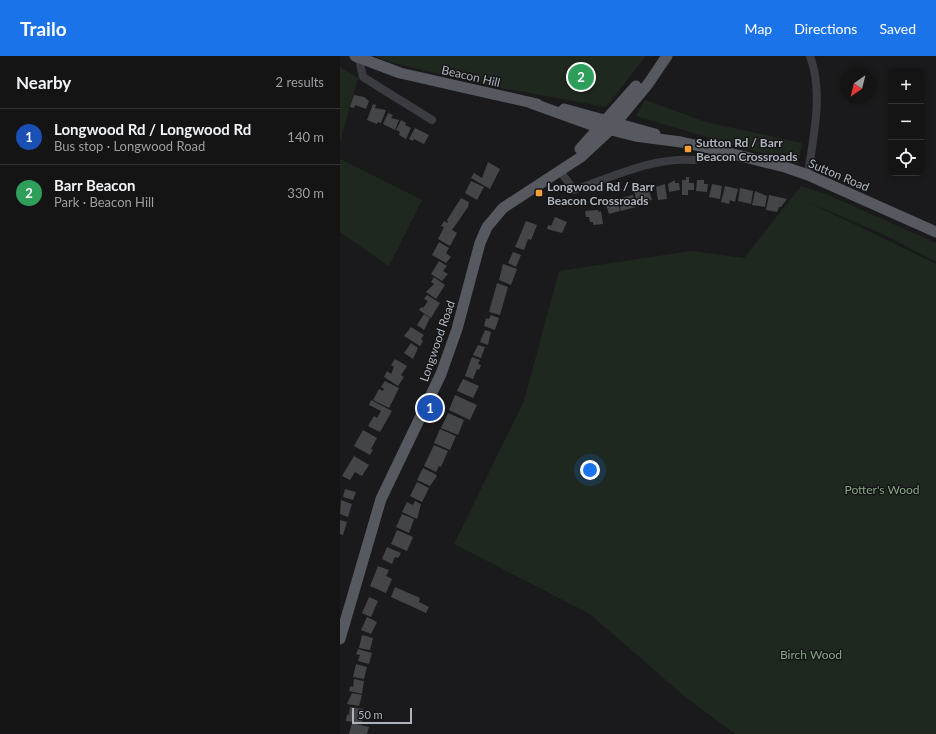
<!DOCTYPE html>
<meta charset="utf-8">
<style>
body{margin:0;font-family:Lato,sans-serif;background:#1d1d1e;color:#f1f3f6}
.controls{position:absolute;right:12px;top:12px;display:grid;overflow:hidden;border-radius:6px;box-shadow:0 2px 6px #0003}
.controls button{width:36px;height:36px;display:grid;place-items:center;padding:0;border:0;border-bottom:1px solid #333334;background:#141415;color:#f1f3f6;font:20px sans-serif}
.compass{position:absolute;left:500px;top:12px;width:36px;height:36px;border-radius:50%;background:#141415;box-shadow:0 2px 6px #0003;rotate:215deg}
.scale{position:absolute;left:12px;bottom:10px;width:60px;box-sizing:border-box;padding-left:4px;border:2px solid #acb3bc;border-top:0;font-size:11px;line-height:14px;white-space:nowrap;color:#acb3bc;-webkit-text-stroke:3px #151517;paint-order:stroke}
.you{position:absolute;left:250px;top:414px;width:14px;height:14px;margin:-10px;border:3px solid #fff;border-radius:50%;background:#1a73e8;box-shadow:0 0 0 6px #1a73e833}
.badge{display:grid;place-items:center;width:26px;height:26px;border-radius:50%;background:#1a73e8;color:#fff;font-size:13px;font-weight:700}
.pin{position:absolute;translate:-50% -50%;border:2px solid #fff;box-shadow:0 1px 4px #0006}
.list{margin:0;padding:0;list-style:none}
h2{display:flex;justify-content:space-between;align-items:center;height:52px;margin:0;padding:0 16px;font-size:17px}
h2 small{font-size:13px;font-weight:400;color:#9d9ea0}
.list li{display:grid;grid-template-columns:26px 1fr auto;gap:12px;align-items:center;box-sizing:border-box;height:56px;padding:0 16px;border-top:1px solid #333334}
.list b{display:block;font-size:15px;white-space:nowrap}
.list p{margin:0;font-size:13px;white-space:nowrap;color:#9d9ea0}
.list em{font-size:13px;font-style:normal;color:#9d9ea0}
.icon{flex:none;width:22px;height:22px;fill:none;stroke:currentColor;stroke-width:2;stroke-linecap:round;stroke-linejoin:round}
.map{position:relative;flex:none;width:596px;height:678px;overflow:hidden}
header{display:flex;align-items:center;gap:24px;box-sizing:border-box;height:56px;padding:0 20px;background:#1a73e8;color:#fff}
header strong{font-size:19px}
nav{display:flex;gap:22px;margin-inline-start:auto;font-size:14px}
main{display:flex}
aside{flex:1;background:#141415}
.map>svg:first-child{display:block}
.green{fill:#1f281f}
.building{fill:#444549}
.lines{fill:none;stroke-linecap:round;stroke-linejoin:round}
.minor{stroke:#3a3c41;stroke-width:8}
.major{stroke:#565a60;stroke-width:11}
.poi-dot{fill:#f99f35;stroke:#151517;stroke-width:1.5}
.labels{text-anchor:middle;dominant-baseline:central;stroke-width:3;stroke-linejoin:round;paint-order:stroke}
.street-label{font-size:12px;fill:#acb3bc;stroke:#151517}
.poi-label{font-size:12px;font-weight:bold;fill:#acb3bc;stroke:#151517;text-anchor:start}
.park-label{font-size:12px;fill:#85a782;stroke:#151517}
</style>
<header>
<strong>Trailo</strong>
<nav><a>Map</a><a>Directions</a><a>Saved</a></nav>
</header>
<main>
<aside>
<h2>Nearby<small>2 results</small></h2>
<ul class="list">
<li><span class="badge" style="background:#1a4fb4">1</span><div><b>Longwood Rd / Longwood Rd</b><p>Bus stop · Longwood Road</p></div><em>140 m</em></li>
<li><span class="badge" style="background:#2e9e5b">2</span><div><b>Barr Beacon</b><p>Park · Beacon Hill</p></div><em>330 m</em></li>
</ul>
</aside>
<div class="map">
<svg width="596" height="678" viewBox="0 0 596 678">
<rect width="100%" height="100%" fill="#1a1a1c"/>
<g class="green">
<path d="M35,0H306L266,51L155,31L49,6Z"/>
<path d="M0,11L18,22L0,86Z"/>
<path d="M305,44L366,66L462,87L458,108L296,60Z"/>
<path d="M0,103L82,144L49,210L0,176Z"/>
<path d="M461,130L486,138L596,187V206L547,180L466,145L596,208V678H395L343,639L250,558L114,488L184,345L219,215L351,195L404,202Z"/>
</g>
<g class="building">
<path d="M14,39L24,41L29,45L26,53L15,49L14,52L10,51Z"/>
<path d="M33,48L36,49L35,52L46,54L41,67L38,66L37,68L27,64Z"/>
<path d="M48,57L53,59L51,62L59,64L55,74L43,68Z"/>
<path d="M61,64L66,67L65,69L71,72L66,83L59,79L60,76L56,74Z"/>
<path d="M75,72L89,79L84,88L74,83L73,85L69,83Z"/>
<path d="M148,106L160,113L150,133L131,122L134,117L142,122Z"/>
<path d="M346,121H349V127H354V134H348V139H342V124H346Z"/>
<path d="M335,124V127H339L340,134L329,136L328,128Z"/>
<path d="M357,124H364V128H368L367,136L356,135Z"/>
<path d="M131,125L144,131L137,144L125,137Z"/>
<path d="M325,128L327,143L318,144L316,131Z"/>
<path d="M372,128L382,130L380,143L369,141Z"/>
<path d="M385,130L398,133L395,146L390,144L389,148L381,146Z"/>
<path d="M308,132L312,144L297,147L294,135Z"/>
<path d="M400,132L413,135L411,148L398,145Z"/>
<path d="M415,135L427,140L425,151L412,149Z"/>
<path d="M293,139L296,151L281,155L278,143Z"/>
<path d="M429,139L447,143L441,151H439L437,156L426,154Z"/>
<path d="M121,142L129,146L128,151L112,174L117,177L110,190L98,183L104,171L101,170L104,165L108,167L107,164Z"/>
<path d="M278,146L280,155L269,158L266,149Z"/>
<path d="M258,154V156L261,155L263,168L253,169V166H250L249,161H246L245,155Z"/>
<path d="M215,161L227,166L222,177L207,173L208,169L211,170Z"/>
<path d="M186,165L197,169L191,184L188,183L184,194L175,191Z"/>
<path d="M99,186L109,192L106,197L111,201L106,207L92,199Z"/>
<path d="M173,196L181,199L176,211L168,207Z"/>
<path d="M99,205L107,210L103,215L108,218L102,225L91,218Z"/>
<path d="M163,208L177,213L171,229L159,224Z"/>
<path d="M94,221L105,229L96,243L86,236L94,228L91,226Z"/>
<path d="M157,227L168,231L160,259L149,256Z"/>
<path d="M87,239L100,247L91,262L79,254L81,251L83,252L88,245L84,243Z"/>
<path d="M84,258L90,262L84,274L77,269Z"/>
<path d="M151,259L159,262L155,274L144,270L146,262L149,263Z"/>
<path d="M71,271L84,279L81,283L83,285L80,290L64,280Z"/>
<path d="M145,274L151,276L148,289L140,286Z"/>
<path d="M71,287L78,292L73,303L64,297Z"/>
<path d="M138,289L145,291L141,302L133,299Z"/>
<path d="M132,301L140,304L138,308L141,309L139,314L137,313L133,323L125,320Z"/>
<path d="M55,303L67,310L61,319L64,321L58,330L44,321L47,315L51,318L54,311L51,309Z"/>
<path d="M123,323L139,330L133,342L117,335Z"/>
<path d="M45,325L59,332L49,352L33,344L39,333L43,335L44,333L41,331Z"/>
<path d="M115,339L137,349L130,364L109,354Z"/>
<path d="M31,344L52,355L40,376L28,370L34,360L37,362L41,355L29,349Z"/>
<path d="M108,357L124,364L118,379L101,372Z"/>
<path d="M100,373L116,380L110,394L94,387Z"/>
<path d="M23,374L37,382L31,393L33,394L30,399L14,390Z"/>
<path d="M94,389L108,395L101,411L99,410L96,416L84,410Z"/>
<path d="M14,400L29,409L22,420L15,416L10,424L2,420Z"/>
<path d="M83,412L95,418L97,420L90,430L77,424Z"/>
<path d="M77,426L89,432L82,446L70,440Z"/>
<path d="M5,433L16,436L13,444L3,441Z"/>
<path d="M1,444L12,448L8,461L0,458Z"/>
<path d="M75,445L81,448L77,463L62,456L67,446L73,449Z"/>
<path d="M62,458L74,463L69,477L56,471Z"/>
<path d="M0,464L7,466L3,479L0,478Z"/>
<path d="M57,474L73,481L67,495L51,488Z"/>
<path d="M47,491L61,497L58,502L55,501L52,508L42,503Z"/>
<path d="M38,510L49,514L46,520L52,523L46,537L30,530Z"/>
<path d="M55,531L80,542L79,546L89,551L86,557L51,541Z"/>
<path d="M29,541L38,545L31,561L22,557Z"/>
<path d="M27,561L37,566L31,578L21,574Z"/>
<path d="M22,579L33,582L30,594L19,592Z"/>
<path d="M18,593L32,597L29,608L18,605L20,599L16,598Z"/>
<path d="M16,608L27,611L24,623L13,621Z"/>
<path d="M14,623L24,625L22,638L9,635L10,630L13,631Z"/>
<path d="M12,637L22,639L19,650L7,648Z"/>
<path d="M10,651L24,653L22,667L6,665L7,658L9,659Z"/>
<path d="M12,667L29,671L27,678H9Z"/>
</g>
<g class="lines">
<g class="minor">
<path d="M19,3L23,21L92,64"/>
<path d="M220,115L234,134C273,121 312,101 354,104"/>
<path d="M468,119C473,80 484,38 470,0"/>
</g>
<g class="major">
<path d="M15,0L60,17L197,48"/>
<path d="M191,47L252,69L295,80L341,86L373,93L445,111L468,119L596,176"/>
<path d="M224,53L315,78"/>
<path d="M240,93L296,30"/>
<path d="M0,583L41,443L101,318L117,273L140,187L147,171L163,152L241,101L270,74L308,28L327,0"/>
</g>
</g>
<g class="poi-dot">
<rect x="344" y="89" width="8" height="8" rx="2"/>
<rect x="195" y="133" width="8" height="8" rx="2"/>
</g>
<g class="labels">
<g class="street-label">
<text transform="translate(131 20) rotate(13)">Beacon Hill</text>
<text transform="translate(499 119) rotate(23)">Sutton Road</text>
<text transform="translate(97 285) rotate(-71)">Longwood Road</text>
</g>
<g class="poi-label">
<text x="356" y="86">Sutton Rd / Barr<tspan x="356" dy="14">Beacon Crossroads</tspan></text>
<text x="207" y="130">Longwood Rd / Barr<tspan x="207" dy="14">Beacon Crossroads</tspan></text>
</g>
<g class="park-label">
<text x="542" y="433">Potter's Wood</text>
<text x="471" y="598">Birch Wood</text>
</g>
</g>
</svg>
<div class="controls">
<button>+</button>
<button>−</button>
<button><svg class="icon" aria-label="locate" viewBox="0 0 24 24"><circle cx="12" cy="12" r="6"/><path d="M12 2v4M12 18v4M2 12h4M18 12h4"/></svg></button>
</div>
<svg class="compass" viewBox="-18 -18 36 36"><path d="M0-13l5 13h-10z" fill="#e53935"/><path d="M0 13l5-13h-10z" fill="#9d9ea0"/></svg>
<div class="scale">50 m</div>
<div class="you"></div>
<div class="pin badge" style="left:90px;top:352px;background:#1a4fb4">1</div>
<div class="pin badge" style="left:241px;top:21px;background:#2e9e5b">2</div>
</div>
</main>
